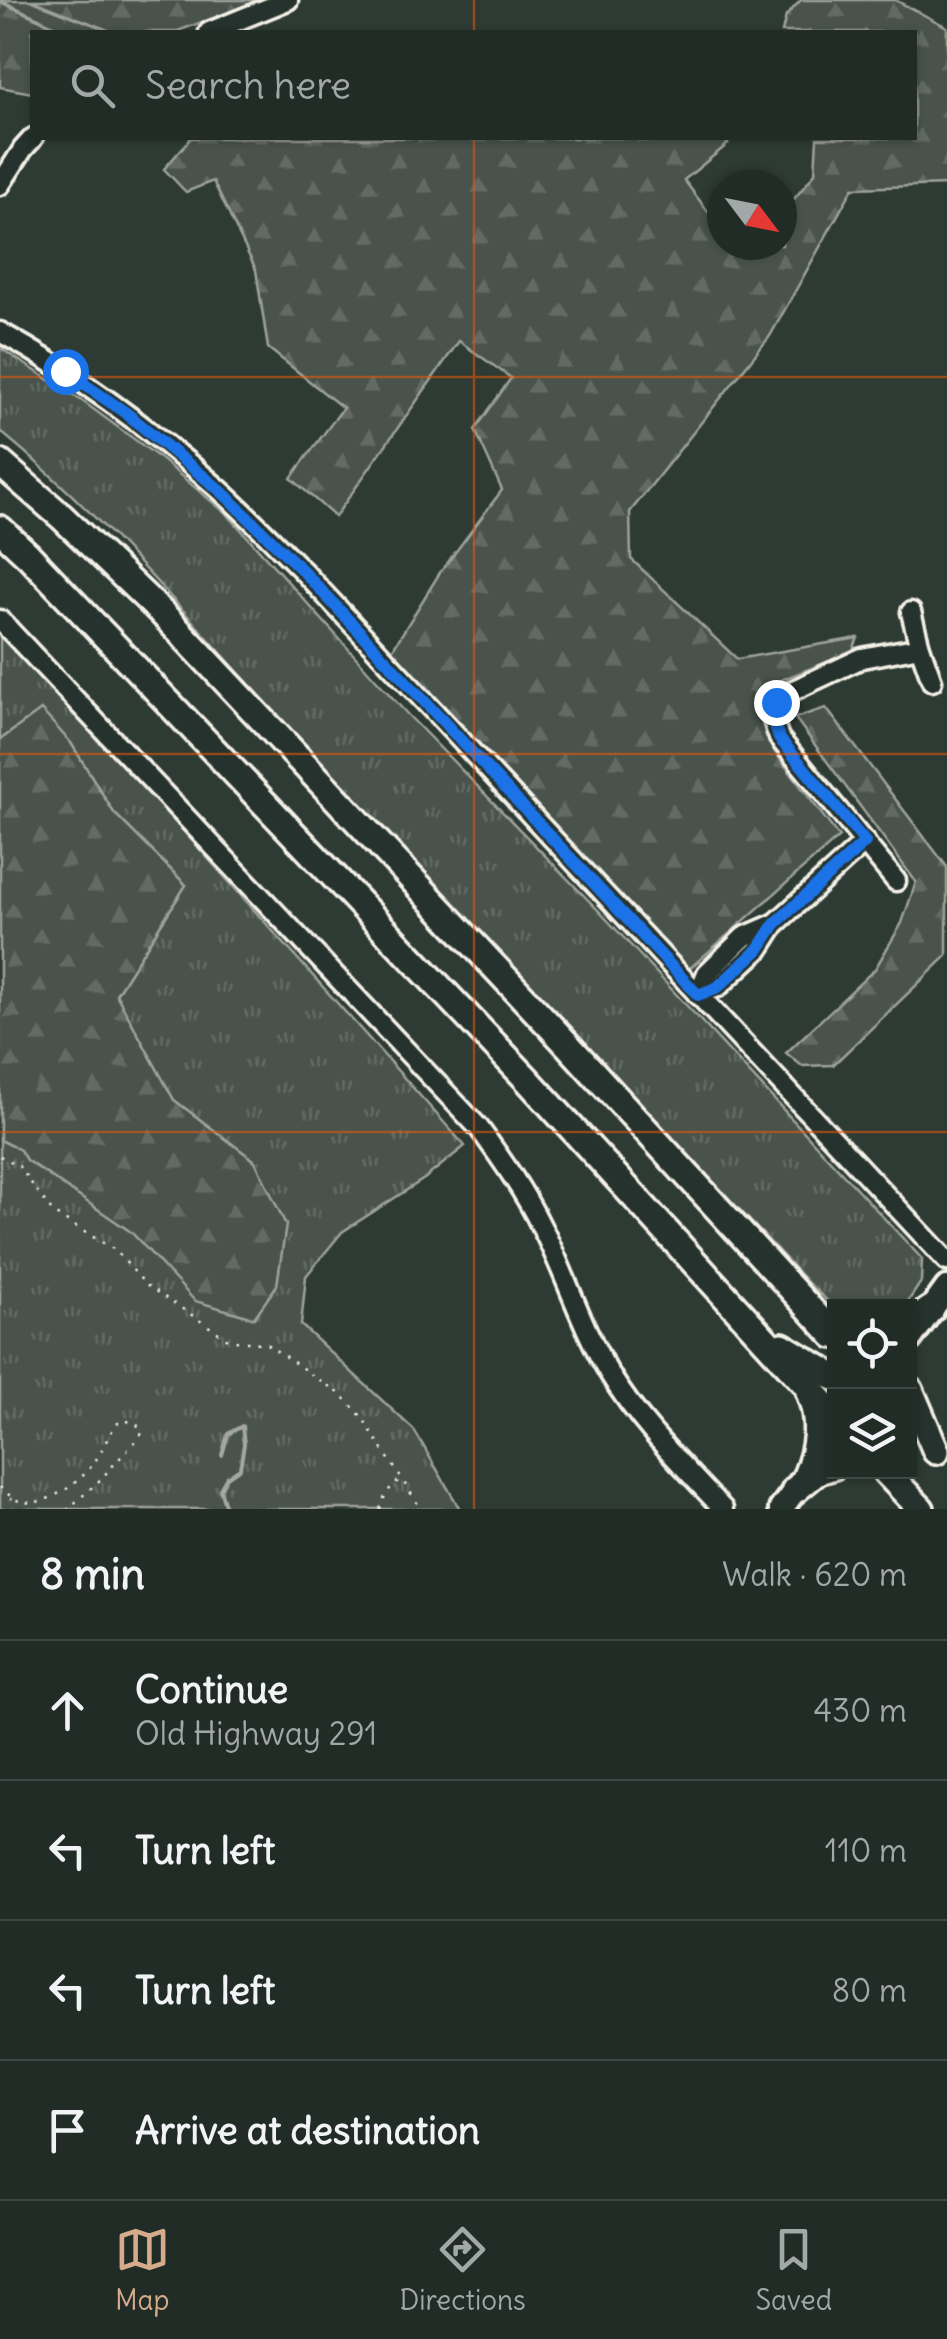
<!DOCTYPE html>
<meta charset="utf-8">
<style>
body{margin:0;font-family:Delius,sans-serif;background:#2a342f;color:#f1f3f6}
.controls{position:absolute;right:30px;bottom:30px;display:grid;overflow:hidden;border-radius:0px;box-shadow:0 2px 8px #0004}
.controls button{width:90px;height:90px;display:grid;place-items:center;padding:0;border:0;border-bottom:2px solid #3f4844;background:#222c27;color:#f1f3f6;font:50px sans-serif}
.compass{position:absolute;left:707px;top:170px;width:90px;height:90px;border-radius:50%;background:#222c27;box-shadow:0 2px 8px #0004;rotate:122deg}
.stop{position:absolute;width:30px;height:30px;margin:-22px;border:8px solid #1a73e8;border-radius:50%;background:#fff}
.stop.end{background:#1a73e8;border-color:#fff;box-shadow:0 2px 10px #0008}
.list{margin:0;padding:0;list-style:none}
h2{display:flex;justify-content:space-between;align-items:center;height:130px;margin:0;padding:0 40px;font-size:42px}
h2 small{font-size:32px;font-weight:400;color:#a2a7a7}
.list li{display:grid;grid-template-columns:65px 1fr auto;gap:30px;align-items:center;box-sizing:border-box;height:140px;padding:0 40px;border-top:2px solid #3f4844}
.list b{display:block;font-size:38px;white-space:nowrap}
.list p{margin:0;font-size:32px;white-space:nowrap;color:#a2a7a7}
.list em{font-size:32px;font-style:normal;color:#a2a7a7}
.icon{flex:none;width:55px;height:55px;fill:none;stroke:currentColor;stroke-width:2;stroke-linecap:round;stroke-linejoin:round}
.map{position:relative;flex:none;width:947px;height:1509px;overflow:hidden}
.search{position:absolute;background:#222c27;box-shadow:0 2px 8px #0004;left:30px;right:30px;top:30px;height:110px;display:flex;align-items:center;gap:25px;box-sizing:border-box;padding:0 35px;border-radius:0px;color:#a2a7a7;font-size:38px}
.sheet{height:690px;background:#222c27}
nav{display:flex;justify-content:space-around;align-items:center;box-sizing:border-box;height:140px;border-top:2px solid #3f4844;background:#222c27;font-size:28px;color:#a2a7a7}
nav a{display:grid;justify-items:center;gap:5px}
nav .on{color:#d6ab8b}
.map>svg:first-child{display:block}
.grass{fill:url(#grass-tufts);stroke:#9ea29a;stroke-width:2.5}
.forest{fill:url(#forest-firs);stroke:#9ea29a;stroke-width:2.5}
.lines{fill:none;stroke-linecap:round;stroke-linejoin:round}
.stream{stroke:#a4a8a0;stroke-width:4}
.minor-casing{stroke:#f4f1e8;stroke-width:25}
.major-casing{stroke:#f4f1e8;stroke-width:30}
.highway-casing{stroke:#f4f1e8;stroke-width:32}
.path{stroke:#f4f1e8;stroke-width:2.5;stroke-dasharray:2.5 8;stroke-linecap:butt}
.minor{stroke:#26332d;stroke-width:18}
.major{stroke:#26332d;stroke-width:22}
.highway{stroke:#26332d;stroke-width:25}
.route{stroke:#1a73e8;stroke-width:12}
.grid{fill:none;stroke:#e8590c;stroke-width:2.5;stroke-opacity:0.55}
</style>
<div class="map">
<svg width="947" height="1509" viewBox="0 0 947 1509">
<defs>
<pattern id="grass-tufts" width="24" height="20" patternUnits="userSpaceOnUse" patternTransform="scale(2.5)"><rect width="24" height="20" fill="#48524c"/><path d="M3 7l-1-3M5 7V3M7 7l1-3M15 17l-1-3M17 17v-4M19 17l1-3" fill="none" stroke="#636b66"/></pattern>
<pattern id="forest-firs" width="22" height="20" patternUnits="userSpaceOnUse" patternTransform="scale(2.5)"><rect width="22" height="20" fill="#48524c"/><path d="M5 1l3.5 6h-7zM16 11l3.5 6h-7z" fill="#636b66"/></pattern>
</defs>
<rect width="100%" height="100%" fill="#2e3b34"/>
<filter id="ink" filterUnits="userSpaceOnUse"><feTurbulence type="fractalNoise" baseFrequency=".01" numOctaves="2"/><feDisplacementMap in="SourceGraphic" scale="20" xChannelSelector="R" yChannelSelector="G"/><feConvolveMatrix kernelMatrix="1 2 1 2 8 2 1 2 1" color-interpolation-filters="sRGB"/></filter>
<g filter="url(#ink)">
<g class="grass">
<path d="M0,0H31L113,32H68Z"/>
<path d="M0,348L85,403L157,456L227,514L408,715L598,910L922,1259L921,1282L905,1306L834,1307L810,1285C653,1116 491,950 334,779C226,662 124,533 0,431Z"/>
<path d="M0,633L95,732L465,1146L424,1179L342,1232L306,1276L301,1325L414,1430L460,1509H0V1103L255,1161L174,1100L116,994L186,885L114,813L71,743L41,711L0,740Z"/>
</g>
<g class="forest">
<path d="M31,0H262L175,32H113Z"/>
<path d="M801,0H895L947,27V185L853,188L770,336L630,512L631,559L737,659L858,638L852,652L771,684L762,712L774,751L839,837L689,969L392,650L439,574L502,490L475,430L511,378L459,341L335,517L291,478L343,408L268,348L256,270L213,181L186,192L164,169L191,138H723L728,144L684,180L722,230V245H782V214L815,173L817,138H914V32H782L786,16Z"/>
<path d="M0,2L68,32H32V93L0,87Z"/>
<path d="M826,708L947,867V956L833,1065L802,1066L786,1053L875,969L902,923L916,882L795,718Z"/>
<path d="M41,710L71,743L114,813L186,885L116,994L174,1100L255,1161L286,1225L277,1285L254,1318L195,1301L131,1232L26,1160L20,1150L0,1140V740Z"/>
</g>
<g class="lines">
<path class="stream" d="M222,1455L228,1434L242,1426L244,1444L240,1468L227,1477L220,1489L226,1509"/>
<defs>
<g id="minor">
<path d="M209,32L288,0"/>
<path d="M0,185L23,149L33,138"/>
<path d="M0,332C79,376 152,430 219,489C248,515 275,543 302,570L947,1261"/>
<path d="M0,620L479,1128C502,1160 524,1191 541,1226C566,1274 581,1326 609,1373C640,1424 683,1466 723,1509"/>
<path d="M920,647L932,681"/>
<path d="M896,881L779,738L773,720L776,703L794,690L862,658L920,647L911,612"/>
<path d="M698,995L718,987L759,949L775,924L865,842"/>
<path d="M698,995L707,973L744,937L774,924"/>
</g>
<g id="major">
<path d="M910,1339L947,1288"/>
<path d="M781,1509L834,1437"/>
</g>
<g id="highway">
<path d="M0,463L62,517L163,614L566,1043L834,1335"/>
<path d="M0,529L28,555L525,1077L834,1415"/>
<path d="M910,1324L931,1309"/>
<path d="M782,1346L834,1377"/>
<path d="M910,1390L936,1451"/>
<path d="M886,1472L921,1509"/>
<path d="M806,1476C818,1447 821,1421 809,1392"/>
<path d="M795,1490L818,1471L834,1466"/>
</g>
</defs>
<use href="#minor" class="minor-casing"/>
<use href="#major" class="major-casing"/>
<use href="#highway" class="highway-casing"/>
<g class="path">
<path d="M0,1156L18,1165L54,1214L115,1250L146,1285L228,1339C242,1344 255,1340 268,1345L342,1395L362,1417L421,1509"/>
<path d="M0,1487C6,1492 11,1498 19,1501C44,1509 80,1483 93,1464C103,1451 107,1435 118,1423C127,1419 137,1422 142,1431L141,1435L98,1482L68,1509"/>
<path d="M11,1497L14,1509"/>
<path d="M380,1509L386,1493L401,1478"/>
</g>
<use href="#minor" class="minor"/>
<use href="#major" class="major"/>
<use href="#highway" class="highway"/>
</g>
</g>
<g class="lines" filter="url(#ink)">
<path class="route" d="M65,371L126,413L221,491L302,570L698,995L718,987L759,949L775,924L865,842L779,738L773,720L776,702"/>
</g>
<path class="grid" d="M474,0V32M474,138V1509M0,377H947M0,754H947M0,1132H947"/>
</svg>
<div class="controls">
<button><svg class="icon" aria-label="locate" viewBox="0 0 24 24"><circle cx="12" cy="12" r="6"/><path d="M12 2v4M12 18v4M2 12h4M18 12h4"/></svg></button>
<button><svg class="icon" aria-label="layers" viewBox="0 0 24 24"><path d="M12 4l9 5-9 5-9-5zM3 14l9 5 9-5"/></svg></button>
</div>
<svg class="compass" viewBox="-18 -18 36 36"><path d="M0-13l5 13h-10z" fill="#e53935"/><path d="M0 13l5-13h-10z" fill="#a2a7a7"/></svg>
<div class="stop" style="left:65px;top:371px"></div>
<div class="stop end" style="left:776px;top:702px"></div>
<div class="search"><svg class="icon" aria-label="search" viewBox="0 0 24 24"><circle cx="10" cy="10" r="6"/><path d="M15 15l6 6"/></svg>Search here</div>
</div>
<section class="sheet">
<h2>8 min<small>Walk · 620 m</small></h2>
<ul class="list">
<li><svg class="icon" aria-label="ahead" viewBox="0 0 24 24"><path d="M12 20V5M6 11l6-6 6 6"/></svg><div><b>Continue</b><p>Old Highway 291</p></div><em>430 m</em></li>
<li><svg class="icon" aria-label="left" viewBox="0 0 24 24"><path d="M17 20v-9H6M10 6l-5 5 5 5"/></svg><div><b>Turn left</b></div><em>110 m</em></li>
<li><svg class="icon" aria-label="left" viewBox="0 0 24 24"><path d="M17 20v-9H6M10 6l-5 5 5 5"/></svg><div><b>Turn left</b></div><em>80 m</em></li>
<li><svg class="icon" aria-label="arrive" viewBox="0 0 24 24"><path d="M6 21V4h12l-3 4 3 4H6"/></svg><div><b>Arrive at destination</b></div></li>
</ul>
</section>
<nav>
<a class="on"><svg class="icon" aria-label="map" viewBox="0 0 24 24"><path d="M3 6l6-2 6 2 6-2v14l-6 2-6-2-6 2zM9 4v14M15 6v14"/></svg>Map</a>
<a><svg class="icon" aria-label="directions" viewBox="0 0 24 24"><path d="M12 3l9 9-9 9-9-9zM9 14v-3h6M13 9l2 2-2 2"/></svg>Directions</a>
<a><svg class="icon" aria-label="saved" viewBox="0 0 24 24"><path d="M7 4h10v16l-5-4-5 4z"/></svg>Saved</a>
</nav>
